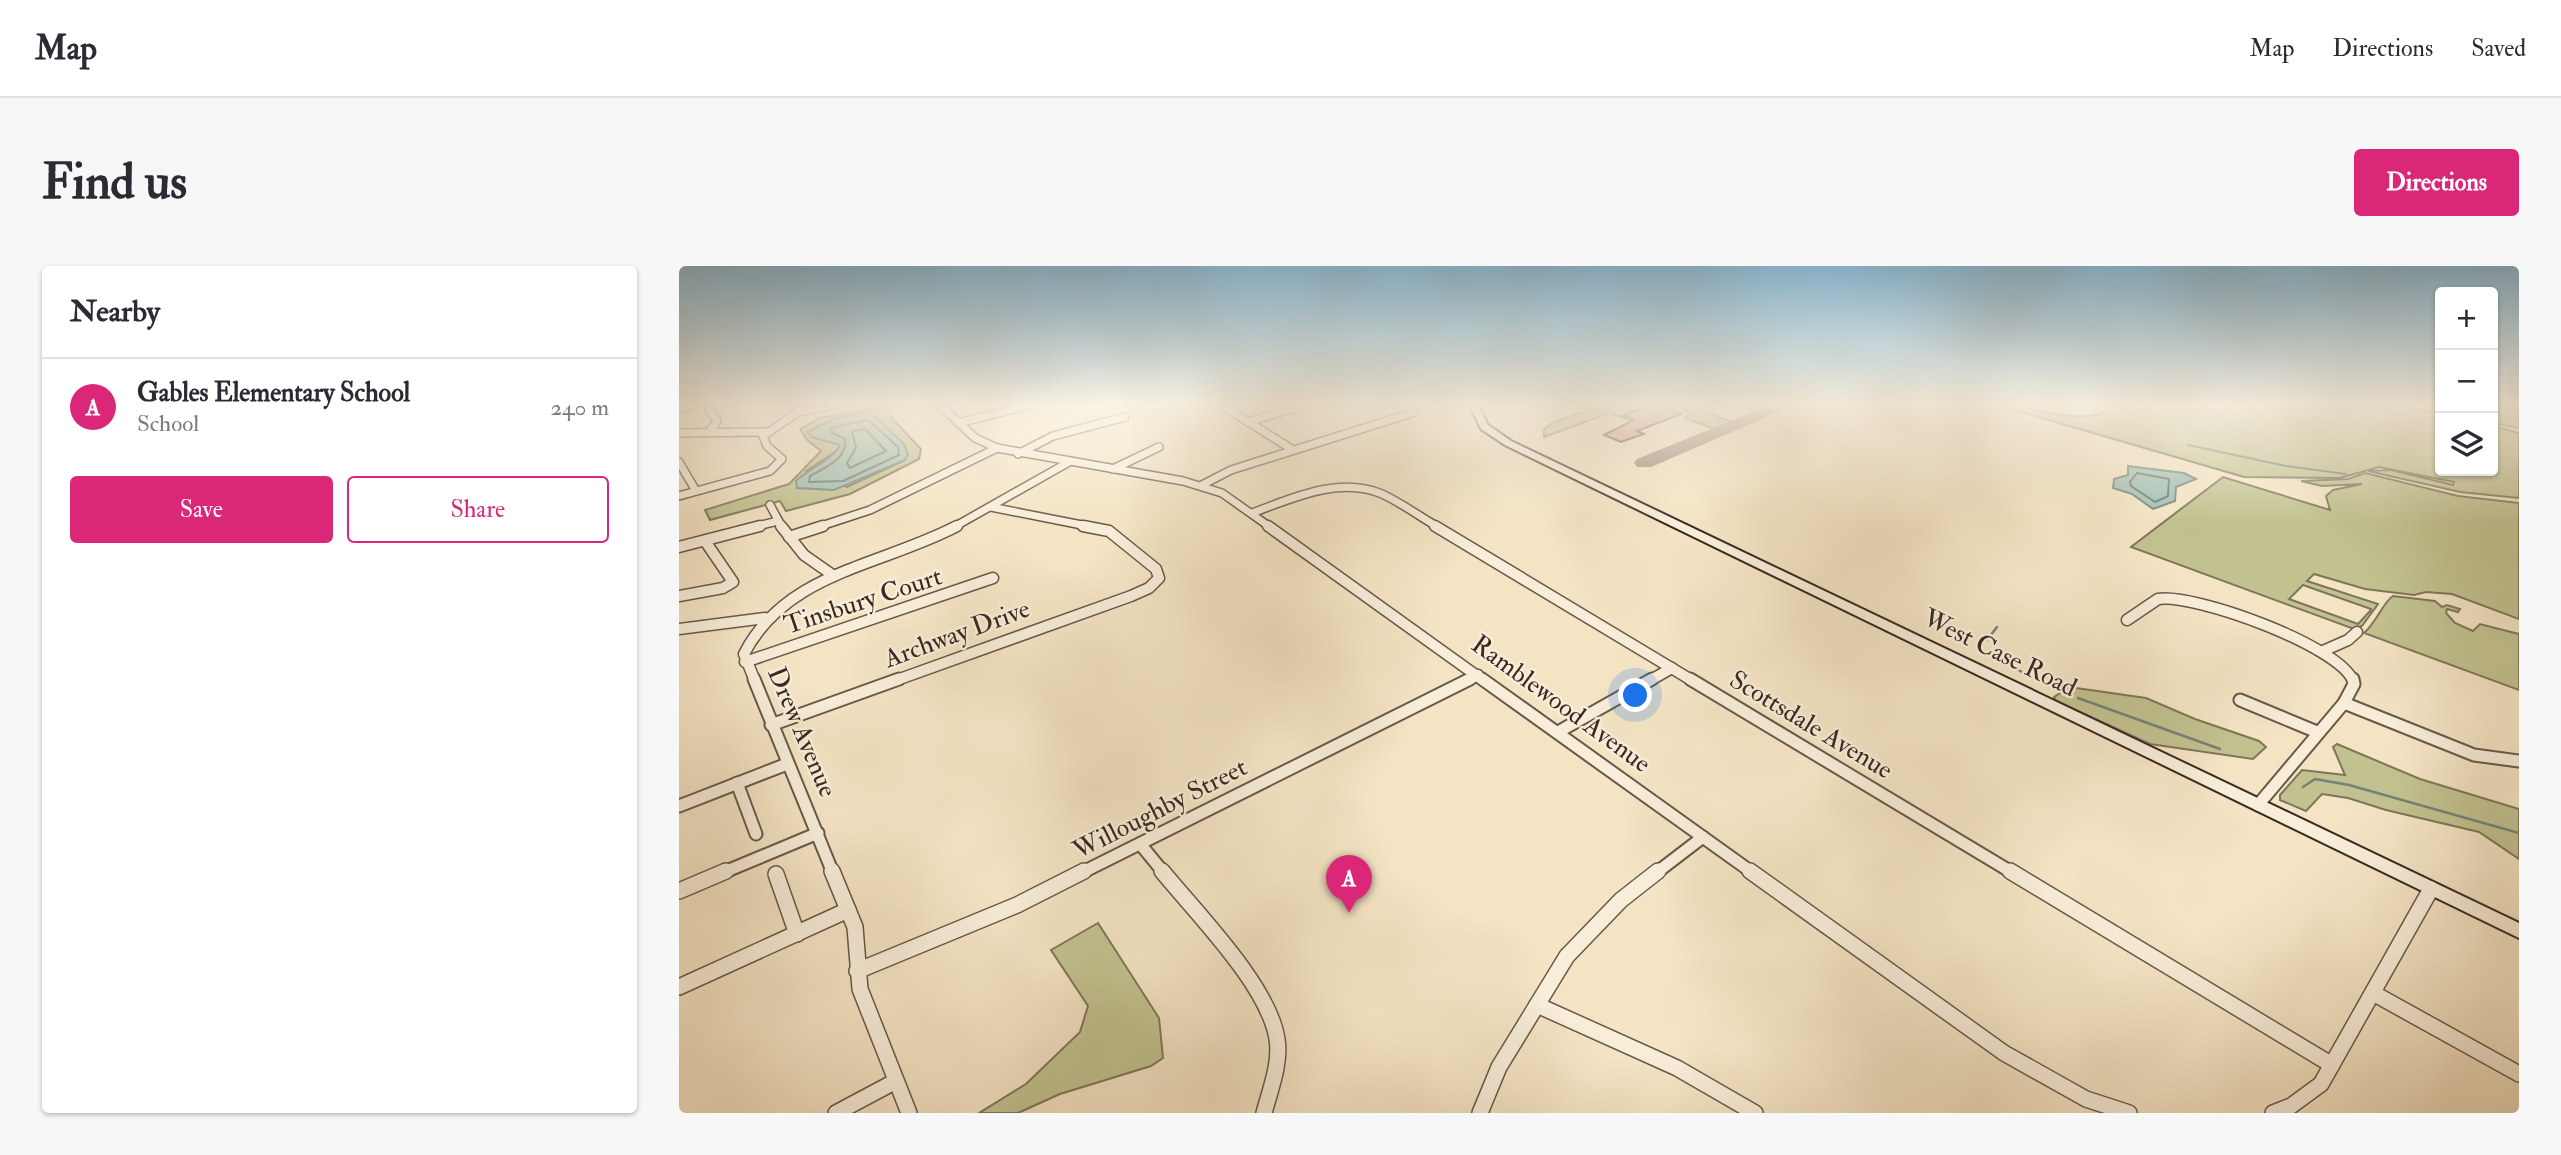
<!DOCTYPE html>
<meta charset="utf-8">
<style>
body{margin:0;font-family:"IM FELL Double Pica",serif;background:#f7f7f7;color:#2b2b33}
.controls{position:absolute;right:21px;top:21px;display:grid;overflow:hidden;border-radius:7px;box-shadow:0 2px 5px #0004}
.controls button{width:63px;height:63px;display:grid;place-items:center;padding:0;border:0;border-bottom:2px solid #e1e1e2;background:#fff;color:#2b2b33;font:35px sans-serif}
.you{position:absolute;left:957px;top:430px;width:24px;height:24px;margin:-18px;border:5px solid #fff;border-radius:50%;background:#1a73e8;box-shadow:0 0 0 10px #1a73e833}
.badge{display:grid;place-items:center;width:46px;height:46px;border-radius:50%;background:#db2777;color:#fff;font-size:23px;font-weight:700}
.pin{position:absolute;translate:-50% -58px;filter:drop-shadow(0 2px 4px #0008)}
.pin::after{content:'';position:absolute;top:37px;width:24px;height:21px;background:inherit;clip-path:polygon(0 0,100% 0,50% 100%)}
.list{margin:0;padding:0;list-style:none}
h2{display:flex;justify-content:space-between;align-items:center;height:91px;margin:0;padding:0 28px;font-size:30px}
h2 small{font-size:23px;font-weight:400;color:#7c7c81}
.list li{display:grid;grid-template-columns:46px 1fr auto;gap:21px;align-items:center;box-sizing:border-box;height:98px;padding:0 28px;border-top:2px solid #e1e1e2}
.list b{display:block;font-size:26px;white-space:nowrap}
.list p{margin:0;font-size:23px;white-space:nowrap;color:#7c7c81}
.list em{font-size:23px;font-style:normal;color:#7c7c81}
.actions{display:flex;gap:14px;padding:21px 28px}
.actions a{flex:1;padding:16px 0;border:2px solid #db2777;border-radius:7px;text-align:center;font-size:24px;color:#db2777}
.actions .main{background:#db2777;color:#fff}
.icon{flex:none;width:38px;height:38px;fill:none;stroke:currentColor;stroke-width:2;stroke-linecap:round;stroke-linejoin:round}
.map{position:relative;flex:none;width:1840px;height:847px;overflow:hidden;border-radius:7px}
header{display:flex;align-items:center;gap:42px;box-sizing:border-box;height:98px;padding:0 35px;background:#fff;border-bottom:2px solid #e1e1e2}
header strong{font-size:33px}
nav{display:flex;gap:38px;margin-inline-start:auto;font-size:24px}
.intro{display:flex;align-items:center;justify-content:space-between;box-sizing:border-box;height:168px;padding:0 42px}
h1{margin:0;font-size:49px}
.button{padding:18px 32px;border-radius:7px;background:#db2777;color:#fff;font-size:24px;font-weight:700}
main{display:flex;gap:42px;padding:0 42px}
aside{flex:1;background:#fff;border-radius:7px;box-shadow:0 2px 5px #0004}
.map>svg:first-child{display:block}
.green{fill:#c2c290;stroke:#7e7659;stroke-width:2;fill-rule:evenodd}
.water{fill:#9cbfb3;stroke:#748379;stroke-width:2}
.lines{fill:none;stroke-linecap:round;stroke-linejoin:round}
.shore{stroke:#6a746a;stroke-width:2}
.stream-far1{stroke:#748379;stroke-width:2}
.stream{stroke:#748379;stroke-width:2.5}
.taxiway{fill:#968673;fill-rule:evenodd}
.building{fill:#df8f85;stroke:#392922;stroke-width:2}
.minor-far3-casing{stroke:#68584a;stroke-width:10}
.minor-far2-casing{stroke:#68584a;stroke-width:13}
.minor-far1-casing{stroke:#68584a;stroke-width:15}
.minor-casing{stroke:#68584a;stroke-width:18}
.secondary-casing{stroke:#392922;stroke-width:4}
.minor-far3{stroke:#f8edd9;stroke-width:7}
.minor-far2{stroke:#f8edd9;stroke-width:10}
.minor-far1{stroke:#f8edd9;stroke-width:11}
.minor{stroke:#f8edd9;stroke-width:15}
.secondary{fill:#f8edd9;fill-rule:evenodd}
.labels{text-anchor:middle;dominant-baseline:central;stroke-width:5;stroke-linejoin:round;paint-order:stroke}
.street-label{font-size:26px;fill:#392922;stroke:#f8edd9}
</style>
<header>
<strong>Map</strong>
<nav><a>Map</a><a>Directions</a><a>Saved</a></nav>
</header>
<div class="intro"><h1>Find us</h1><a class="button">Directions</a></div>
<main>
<aside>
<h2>Nearby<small></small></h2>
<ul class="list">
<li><span class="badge">A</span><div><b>Gables Elementary School</b><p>School</p></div><em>240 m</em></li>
</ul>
<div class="actions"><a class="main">Save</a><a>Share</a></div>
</aside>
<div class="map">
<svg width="1840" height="847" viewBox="0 0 1840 847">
<rect width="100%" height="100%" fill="#f4e4c4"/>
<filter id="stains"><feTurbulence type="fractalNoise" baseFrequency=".00286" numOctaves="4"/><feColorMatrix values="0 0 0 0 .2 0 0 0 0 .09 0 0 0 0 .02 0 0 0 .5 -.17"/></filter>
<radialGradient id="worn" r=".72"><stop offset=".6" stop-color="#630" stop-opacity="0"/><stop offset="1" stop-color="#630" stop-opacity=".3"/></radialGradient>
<g class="green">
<path d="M927,138H957L947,142L955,146L945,150L967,159L930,147L865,171V164L873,157Z"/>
<path d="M994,138H1007L1053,156L1036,163L1006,152L1014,146Z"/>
<path d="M1315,138C1355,138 1405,166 1440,138H1715L1761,148V205H1814V160L1840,167V232L1781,226L1689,205L1712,204L1774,219L1775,216L1700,201L1661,212L1565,211Z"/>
<path d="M1814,138H1840V162L1814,157Z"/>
<path d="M202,141L242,183L240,193L171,228L107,245L101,235L31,254L26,244L110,218L142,185L128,174L121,163L141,152ZM191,146L226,194L168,221L127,205L159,184L161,179L133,171L138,160L173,148Z"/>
<path d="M1686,207L1779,230L1840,237V353L1773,328L1747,326L1735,329L1686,323L1635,308L1628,315L1699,338L1683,360L1675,363L1452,281L1544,211L1651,244L1647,230L1654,224L1683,218L1643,220L1622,215L1669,213ZM1624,319L1692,343V344L1679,358L1610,333Z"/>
<path d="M1714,330L1756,335L1763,341L1768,339L1781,343L1779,346L1768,343L1767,347L1776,357L1794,365L1801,358L1840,368V424L1685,367C1697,357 1705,335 1714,330Z"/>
<path d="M1390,421L1467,432L1516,453L1580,475L1587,481L1574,493L1471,478L1377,435L1375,431Z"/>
<path d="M1658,478L1741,513L1840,543V593L1800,566L1707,544L1669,532L1643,528L1627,545L1601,534V529L1623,504L1666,509L1654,481Z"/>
<path d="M419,657L480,752L484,792L472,800L381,828L339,847H300L347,818L401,766L409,740L372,684Z"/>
</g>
<g class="water">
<path d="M191,146L225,178L229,188L226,194L155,224L118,222L117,215C129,203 154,194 161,179L133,171L128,166L155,153Z"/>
<path d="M1449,200L1505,207L1517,213L1497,221L1496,235L1474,243L1453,228L1434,222L1435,213L1449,209Z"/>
</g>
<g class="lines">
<g class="shore">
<path d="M189,154L219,181L220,189L164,215L130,216L131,210C146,201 168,194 166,173L153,167L152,162Z"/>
<path d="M186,163L207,185L171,202L168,197L177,182L173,165Z"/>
<path d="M1458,207L1490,213L1489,230L1476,236L1452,220L1451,216Z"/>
</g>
<path class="stream-far1" d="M1509,179L1607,200L1667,208"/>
<g class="stream">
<path d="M1308,374L1318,361"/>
<path d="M1320,392L1351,411"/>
<path d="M1399,432L1541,483"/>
<path d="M1624,521L1636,513L1670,519L1840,567"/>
</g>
<path class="taxiway" d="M1093,138H1118L972,201H958L955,197L958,193Z"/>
</g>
<path class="building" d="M975,138L1002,148L958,165L965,168L942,176L925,169L955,154L944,150Z"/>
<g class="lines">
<defs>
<g id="minor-far3">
<path d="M260,138L296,172L318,182L504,215L543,227L591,261"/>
<path d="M541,138L614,184"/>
<path d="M0,143L16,138"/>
<path d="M30,144L38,155L31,165"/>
<path d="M569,156L629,138"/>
<path d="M279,157L356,138"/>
<path d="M0,167L88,166"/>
<path d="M339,188L374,170L446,151"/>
<path d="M0,196L17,225"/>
<path d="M434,203L480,181"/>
<path d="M523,219L552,204L736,146"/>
<path d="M0,230L91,205L103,193L88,180L84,170L119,146L156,138"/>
<path d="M91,239L103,261"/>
<path d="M312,241L413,261"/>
<path d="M573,247C614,232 660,210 703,228C723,237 741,251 759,261"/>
<path d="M74,261L99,255"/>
<path d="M139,261L191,244L318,182"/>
<path d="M275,261L390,196"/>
</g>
<g id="minor-far2">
<path d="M102,260L125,289L155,310"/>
<path d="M589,260L805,415"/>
<path d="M756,260L1014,415"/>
<path d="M110,271L144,260"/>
<path d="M0,281L81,260"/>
<path d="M0,330L44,322L54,316L26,275"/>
<path d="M1448,354L1479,333C1515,327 1661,380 1674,415"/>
<path d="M0,363L86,352"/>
<path d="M1644,385L1669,374L1678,366"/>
<path d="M66,396L314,312"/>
<path d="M76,415L65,388C107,306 202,300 278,260"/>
<path d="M215,415L452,330L470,322L480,312L477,303L430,265L404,260"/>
<path d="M787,415L799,409"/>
<path d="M970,415L993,402"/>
</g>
<g id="minor-far1">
<path d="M75,413L154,607"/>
<path d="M803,413L1074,607"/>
<path d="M1011,413L1334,607"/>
<path d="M1561,434L1638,466"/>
<path d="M1665,437L1795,489L1840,495"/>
<path d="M92,459L220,413"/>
<path d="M879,466L973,413"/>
<path d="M58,517L77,568"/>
<path d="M1579,539L1665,437L1675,418L1674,413"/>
<path d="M0,540L108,498"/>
<path d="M462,579L485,607"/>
<path d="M43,607L139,567"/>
<path d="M402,607L791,413"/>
<path d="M977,607L1024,571"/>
</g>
<g id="minor">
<path d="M153,605L176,661L181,723L230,847"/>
<path d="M483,605C518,648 590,720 598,773C602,797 591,824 585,847"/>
<path d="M1071,605L1325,787L1407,833L1450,847"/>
<path d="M1331,605L1653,799"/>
<path d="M97,608L118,668"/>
<path d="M0,625L47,605"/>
<path d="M178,705L338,639L405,605"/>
<path d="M0,721L169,644"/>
<path d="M1694,727L1840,808"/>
<path d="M858,739L998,802L1076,847"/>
<path d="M157,847L217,815"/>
<path d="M801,847L820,801L888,690L942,634L979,605"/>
<path d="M1594,847L1612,840L1642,818L1752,623"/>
</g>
<path id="secondary" d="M790,138H798L809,159L832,175L1840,657V672L826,179L802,163Z"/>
</defs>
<use href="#minor-far3" class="minor-far3-casing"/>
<use href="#minor-far2" class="minor-far2-casing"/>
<use href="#minor-far1" class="minor-far1-casing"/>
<use href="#minor" class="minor-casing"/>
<use href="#secondary" class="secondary-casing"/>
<use href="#minor-far3" class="minor-far3"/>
<use href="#minor-far2" class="minor-far2"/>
<use href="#minor-far1" class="minor-far1"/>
<use href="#minor" class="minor"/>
<use href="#secondary" class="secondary"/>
</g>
<linearGradient id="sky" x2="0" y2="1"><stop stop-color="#89b8d3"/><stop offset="0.54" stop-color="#faf3e4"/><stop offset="1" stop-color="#faf3e4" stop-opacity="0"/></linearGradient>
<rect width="1840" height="257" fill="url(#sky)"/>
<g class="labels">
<g class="street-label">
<text transform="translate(184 335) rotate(-18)">Tinsbury Court</text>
<text transform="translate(278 368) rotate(-20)">Archway Drive</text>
<text transform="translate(1321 387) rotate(26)">West Case Road</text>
<text transform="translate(882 438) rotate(36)">Ramblewood Avenue</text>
<text transform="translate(1132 459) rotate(31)">Scottsdale Avenue</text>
<text transform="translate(123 466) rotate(67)">Drew Avenue</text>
<text transform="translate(481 543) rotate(-27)">Willoughby Street</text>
</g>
</g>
<rect width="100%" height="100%" filter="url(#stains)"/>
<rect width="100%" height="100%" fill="url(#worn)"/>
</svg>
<div class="controls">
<button>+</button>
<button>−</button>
<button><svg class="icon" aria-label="layers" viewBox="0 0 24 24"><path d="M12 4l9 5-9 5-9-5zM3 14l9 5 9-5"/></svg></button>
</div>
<div class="you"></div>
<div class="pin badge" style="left:670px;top:647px">A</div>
</div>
</main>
